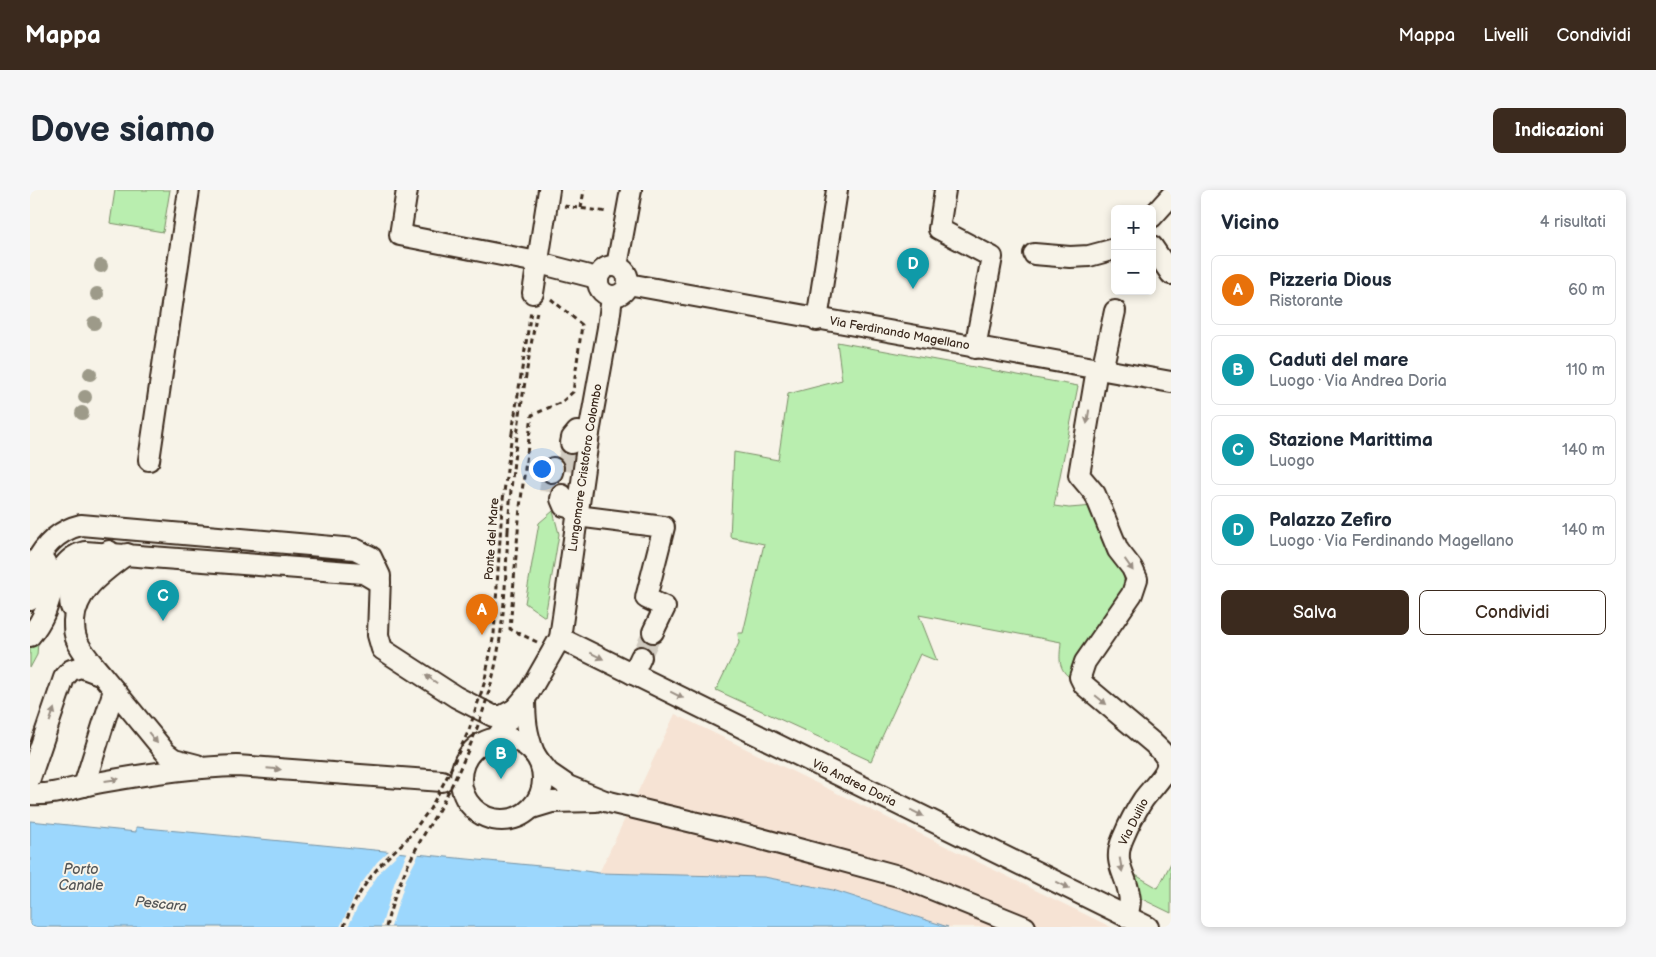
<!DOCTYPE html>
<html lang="it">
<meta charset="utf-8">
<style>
body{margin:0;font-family:"Balsamiq Sans",sans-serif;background:#f6f6f7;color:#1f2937}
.controls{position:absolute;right:15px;top:15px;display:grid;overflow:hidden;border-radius:8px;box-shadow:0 2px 8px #0003}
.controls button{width:45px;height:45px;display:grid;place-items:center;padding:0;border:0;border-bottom:1px solid #e0e1e3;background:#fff;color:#1f2937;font:25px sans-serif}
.you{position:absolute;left:511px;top:278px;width:18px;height:18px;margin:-12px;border:4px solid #fff;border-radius:50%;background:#1a73e8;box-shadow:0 0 0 8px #1a73e833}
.badge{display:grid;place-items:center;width:32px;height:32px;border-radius:50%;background:#3b2a1e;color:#fff;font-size:16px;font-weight:700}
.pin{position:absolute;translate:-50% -41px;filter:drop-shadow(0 1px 2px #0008)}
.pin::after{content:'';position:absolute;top:26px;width:18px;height:15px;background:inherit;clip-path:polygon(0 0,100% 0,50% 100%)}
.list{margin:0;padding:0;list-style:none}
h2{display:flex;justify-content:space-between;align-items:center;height:65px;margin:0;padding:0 20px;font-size:21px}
h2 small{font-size:16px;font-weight:400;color:#747a83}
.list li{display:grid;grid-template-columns:32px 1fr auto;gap:15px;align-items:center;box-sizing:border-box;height:70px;margin:0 10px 10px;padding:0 10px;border:1px solid #e0e1e3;border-radius:8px}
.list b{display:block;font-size:19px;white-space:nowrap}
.list p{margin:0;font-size:16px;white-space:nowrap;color:#747a83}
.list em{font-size:16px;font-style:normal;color:#747a83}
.actions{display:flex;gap:10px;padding:15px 20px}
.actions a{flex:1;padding:11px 0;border:1px solid #3b2a1e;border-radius:8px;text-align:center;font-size:18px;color:#3b2a1e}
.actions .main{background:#3b2a1e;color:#fff}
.map{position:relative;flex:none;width:1141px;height:737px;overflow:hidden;border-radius:8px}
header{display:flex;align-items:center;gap:30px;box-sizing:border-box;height:70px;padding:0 25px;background:#3b2a1e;color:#fff}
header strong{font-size:24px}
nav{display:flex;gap:28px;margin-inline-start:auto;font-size:18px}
.intro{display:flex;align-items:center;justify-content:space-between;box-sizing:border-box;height:120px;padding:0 30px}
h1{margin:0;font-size:35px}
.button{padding:12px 22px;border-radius:8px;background:#3b2a1e;color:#fff;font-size:18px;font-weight:700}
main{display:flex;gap:30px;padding:0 30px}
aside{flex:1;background:#fff;border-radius:8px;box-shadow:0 2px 8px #0003}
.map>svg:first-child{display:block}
.built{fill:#f6e3d4}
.green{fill:#b9eeaf;stroke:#7a8c66}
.water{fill:#9cd7fd;stroke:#7592a4}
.pier{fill:#f7f3e8}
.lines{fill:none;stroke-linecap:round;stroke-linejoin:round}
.minor-tunnel{stroke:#d1cbc0;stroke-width:20;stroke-dasharray:20 10;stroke-linecap:butt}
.minor-casing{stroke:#3b2a1e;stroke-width:24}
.path{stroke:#3b2a1e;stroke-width:3;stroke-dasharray:5 4;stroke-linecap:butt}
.minor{stroke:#f7f3e8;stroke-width:20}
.path-bridge{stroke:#3b2a1e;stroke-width:3;stroke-dasharray:5 4;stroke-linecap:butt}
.tree{fill:#9d9a89}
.oneway{fill:#998e83}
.labels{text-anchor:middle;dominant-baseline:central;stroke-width:4;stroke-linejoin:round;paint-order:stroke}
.street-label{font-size:12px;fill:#3b2a1e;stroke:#f7f3e8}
.water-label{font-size:14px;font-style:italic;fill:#535556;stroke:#f7f3e8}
</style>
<header>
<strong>Mappa</strong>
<nav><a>Mappa</a><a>Livelli</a><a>Condividi</a></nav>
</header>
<div class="intro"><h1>Dove siamo</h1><a class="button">Indicazioni</a></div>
<main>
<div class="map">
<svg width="1141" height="737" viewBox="0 0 1141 737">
<rect width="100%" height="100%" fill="#f7f3e8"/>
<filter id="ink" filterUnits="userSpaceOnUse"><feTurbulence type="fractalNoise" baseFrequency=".02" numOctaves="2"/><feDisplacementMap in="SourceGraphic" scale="10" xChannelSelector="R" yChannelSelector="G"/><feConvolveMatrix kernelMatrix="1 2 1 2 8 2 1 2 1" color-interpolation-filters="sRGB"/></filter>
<g filter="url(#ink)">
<path class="built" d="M645,524L1081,737H918L803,700L734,687L569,683Z"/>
<g class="green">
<path d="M85,0H140L133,42L80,33Z"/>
<path d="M807,152L1048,196L1024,316L1039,318L1064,316C1071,332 1094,375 1094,391C1094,419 1055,464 1039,487C1027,477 1030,466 1031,452L889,425L907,471L890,464L841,571L686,500L709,453L708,443H713L734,354L700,347L704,262L748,270L758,204L812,190Z"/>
<path d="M523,321L529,344L515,427L495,413L509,333Z"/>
<path d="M0,452H8L7,465L0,478Z"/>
<path d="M1141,673V723L1110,708L1102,683L1128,698Z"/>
</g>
<path class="water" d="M0,631L106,642V637L541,679L569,683L734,687L803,700L918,737H0Z"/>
<g class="pier">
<path d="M361,659L372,660L352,679L344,691L327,718L318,737H310L329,697L347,672Z"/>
<path d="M378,661L390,662L376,689L361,737H351L365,691Z"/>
</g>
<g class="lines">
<g class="minor-tunnel">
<path d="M536,281L541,253"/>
<path d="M519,302L522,282"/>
<path d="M611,467L623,442"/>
<path d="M412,591L431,593"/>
</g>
<defs>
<g id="minor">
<path d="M377,0L370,45L497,70L567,88"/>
<path d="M915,0L909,39L962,67L945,158"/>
<path d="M1122,27L1141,6"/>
<path d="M1122,56L1141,84"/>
<path d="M1004,64L1040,67L1059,66L1085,59"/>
<circle cx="583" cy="91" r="15"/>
<path d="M587,76L601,0"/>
<path id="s1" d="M598,94L1141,192"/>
<path d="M503,103L519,0"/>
<path d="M787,130L807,0"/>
<path d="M1067,179L1049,285L1065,304L1088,360L1102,378L1107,389L1102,404L1055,472L1050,487L1054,495L1123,553C1129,559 1136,564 1137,572C1139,583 1119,601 1113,610C1105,622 1098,636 1093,648C1082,673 1096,683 1099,704C1101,712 1099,719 1097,727"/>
<path d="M1072,180L1085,121"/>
<path d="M541,253L542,248L547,242L559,243"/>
<path d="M119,270L159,0"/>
<path d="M522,282L523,278"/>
<path d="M532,305L531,309L534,316L548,320"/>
<path d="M547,326L634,337L616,408L635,417L623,442"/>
<path d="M0,384C10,360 25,341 51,335L325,359L341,367L350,386L348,445L352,459L426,507L463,526H472L485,519"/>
<path d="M0,410L15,372"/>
<path d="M41,417C35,389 59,375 79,361"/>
<path d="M0,446C6,439 11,431 15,422C24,399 27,369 55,362L333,383L350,393"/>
<path id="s2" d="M530,448L1118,737"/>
<path d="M71,484C63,474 54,465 48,453C44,446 44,439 44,431C46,399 74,382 97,364"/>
<path d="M603,484L611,467"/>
<path d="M495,507C495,529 496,542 504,563"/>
<circle cx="472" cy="589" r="41"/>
<path id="s3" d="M466,549L485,519L498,504L530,448L559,243L578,138L582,107"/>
<path d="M510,572L519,583L538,596L575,611L713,644L872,687L995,737"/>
<path d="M0,588L34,488L41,480L51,477L72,485L136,563L144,569L167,575"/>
<path d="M54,596L84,500"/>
<path d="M0,604C24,606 49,596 72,592C116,584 162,577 207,576L412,591"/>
<path d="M502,618L522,612L566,611"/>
</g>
</defs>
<use href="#minor" class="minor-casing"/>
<g class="path">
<path d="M534,16L578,22"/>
<path d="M551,18L554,0"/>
<path d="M482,243L501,121"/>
<path d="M478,341C482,267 494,194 507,121"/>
<path d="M507,452L480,439L490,317L502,225L532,212L543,202L552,135L521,109"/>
<path d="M314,737C322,713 337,689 355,670C362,663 370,656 377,649"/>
<path d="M356,737C366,694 385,658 408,621"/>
</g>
<use href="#minor" class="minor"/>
<g class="path-bridge">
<path d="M408,621C437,569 460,514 469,455C475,417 476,379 478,341"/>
<path d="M377,649L400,619L418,585L439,540L454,494L464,444L472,317L482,243"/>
</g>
</g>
<g class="tree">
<circle cx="71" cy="76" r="7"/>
<circle cx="67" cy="104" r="7"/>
<circle cx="64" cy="133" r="7"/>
<circle cx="60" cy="184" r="7"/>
<circle cx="55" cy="207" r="7"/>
<circle cx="52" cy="223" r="7"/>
</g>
<defs><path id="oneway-solid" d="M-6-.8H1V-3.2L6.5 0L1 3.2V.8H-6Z" transform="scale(1.25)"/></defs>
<g class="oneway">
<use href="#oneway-solid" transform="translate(1058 227) rotate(99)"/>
<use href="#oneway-solid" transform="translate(1099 375) rotate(55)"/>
<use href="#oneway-solid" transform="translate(567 466) rotate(26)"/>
<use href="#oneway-solid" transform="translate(401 489) rotate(-145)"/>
<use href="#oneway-solid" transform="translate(647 505) rotate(26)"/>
<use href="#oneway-solid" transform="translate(1071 510) rotate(39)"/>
<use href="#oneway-solid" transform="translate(22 525) rotate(-71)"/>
<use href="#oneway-solid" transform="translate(123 548) rotate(51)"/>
<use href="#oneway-solid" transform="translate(244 579) rotate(5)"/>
<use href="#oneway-solid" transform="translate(82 590) rotate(-8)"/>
<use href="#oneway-solid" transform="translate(887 623) rotate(26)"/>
<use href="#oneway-solid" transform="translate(1091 675) rotate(80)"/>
<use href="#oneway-solid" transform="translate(1033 695) rotate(26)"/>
</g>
</g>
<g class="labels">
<g class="street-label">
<text stroke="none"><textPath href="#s1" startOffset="276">Via Ferdinando Magellano</textPath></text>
<text stroke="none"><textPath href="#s3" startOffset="292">Lungomare Cristoforo Colombo</textPath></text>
<text transform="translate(462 349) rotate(-86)">Ponte del Mare</text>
<text stroke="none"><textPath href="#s2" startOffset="328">Via Andrea Doria</textPath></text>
<text transform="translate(1104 632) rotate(-63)">Via Duilio</text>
</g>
<g class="water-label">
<text x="51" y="679">Porto<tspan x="51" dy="16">Canale</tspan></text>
<text transform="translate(131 714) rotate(6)">Pescara</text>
</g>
</g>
</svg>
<div class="controls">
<button>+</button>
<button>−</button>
</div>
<div class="you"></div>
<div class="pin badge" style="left:452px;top:445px;background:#e8710a">A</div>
<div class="pin badge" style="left:471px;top:589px;background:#0f9aa8">B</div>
<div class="pin badge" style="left:133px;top:431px;background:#0f9aa8">C</div>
<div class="pin badge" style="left:883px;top:99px;background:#0f9aa8">D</div>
</div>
<aside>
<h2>Vicino<small>4 risultati</small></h2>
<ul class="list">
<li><span class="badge" style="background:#e8710a">A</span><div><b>Pizzeria Dious</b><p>Ristorante</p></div><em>60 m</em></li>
<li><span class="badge" style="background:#0f9aa8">B</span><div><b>Caduti del mare</b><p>Luogo · Via Andrea Doria</p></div><em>110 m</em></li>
<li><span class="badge" style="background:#0f9aa8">C</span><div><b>Stazione Marittima</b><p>Luogo</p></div><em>140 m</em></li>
<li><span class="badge" style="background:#0f9aa8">D</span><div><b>Palazzo Zefiro</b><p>Luogo · Via Ferdinando Magellano</p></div><em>140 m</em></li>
</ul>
<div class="actions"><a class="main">Salva</a><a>Condividi</a></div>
</aside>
</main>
